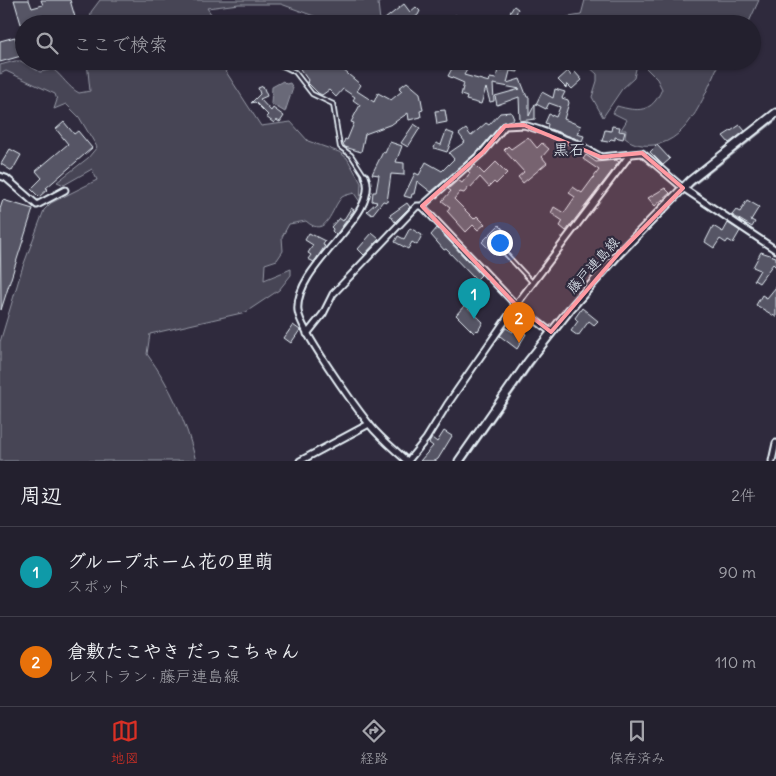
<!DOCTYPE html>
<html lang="ja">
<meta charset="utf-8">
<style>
body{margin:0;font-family:Delius,"Klee One",sans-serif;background:#2b2836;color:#f1f3f6}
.you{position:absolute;left:499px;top:242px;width:18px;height:18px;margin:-12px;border:4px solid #fff;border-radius:50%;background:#1a73e8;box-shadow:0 0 0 8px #1a73e833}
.badge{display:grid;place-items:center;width:32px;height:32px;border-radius:50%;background:#d93025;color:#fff;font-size:16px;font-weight:700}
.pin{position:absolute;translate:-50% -41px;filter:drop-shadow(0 1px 2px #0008)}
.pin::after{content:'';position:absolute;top:26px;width:18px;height:15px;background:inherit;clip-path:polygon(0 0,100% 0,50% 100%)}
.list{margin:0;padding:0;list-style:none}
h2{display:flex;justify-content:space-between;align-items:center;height:65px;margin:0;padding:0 20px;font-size:21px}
h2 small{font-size:16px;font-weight:400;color:#a3a3aa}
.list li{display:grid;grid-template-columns:32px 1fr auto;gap:15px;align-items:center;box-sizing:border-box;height:90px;padding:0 20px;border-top:1px solid #403e4a}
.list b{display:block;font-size:19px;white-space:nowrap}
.list p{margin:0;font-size:16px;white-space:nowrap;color:#a3a3aa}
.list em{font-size:16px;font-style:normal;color:#a3a3aa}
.icon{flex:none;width:28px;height:28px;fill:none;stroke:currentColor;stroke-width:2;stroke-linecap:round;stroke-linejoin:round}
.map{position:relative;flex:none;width:776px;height:461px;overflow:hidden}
.search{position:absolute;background:#23202e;box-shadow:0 1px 4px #0004;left:15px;right:15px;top:15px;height:55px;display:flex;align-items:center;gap:12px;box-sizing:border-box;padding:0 18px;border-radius:28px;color:#a3a3aa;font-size:19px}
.sheet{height:245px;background:#23202e}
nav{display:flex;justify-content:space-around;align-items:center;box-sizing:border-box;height:70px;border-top:1px solid #403e4a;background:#23202e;font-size:14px;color:#a3a3aa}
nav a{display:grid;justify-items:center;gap:2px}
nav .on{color:#d93025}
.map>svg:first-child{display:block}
.green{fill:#464455;stroke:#979aa6}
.water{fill:#696978;stroke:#9c9fab}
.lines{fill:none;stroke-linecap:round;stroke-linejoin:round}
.stream{stroke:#9c9fab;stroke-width:2}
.building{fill:#575565;stroke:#e8f1f8}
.service-casing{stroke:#e8f1f8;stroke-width:6}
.minor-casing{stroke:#e8f1f8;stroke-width:9}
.secondary-casing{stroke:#e8f1f8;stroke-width:11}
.service{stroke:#2f2a3d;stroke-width:2.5}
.minor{stroke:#2f2a3d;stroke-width:5}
.secondary{stroke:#2f2a3d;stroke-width:7}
.marked{fill:#ff9aa2;fill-opacity:0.2;stroke:#ff9aa2;stroke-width:4;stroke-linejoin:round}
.labels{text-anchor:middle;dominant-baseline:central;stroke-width:4.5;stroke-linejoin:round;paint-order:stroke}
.street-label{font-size:14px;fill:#e8f1f8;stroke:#2f2a3d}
.quarter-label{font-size:16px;fill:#e8f1f8;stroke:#2f2a3d}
</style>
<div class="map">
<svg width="776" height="461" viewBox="0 0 776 461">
<rect width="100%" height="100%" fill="#2f2a3d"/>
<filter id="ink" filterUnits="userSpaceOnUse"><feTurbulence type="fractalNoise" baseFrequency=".02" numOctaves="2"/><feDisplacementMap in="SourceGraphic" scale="10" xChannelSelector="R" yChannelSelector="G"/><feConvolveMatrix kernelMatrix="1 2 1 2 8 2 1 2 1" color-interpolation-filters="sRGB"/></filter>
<g filter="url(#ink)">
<g class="green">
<path d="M100,0H384L378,3L380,21L377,24H327L322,19L281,4H239L207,8L218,24H90L91,12Z"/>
<path d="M585,0H759L748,24H515L520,16L551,20L581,15Z"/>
<path d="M15,61H21L40,72L53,69C63,77 68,87 79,93L90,91L87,61H219L261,126L291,122L308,141L339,152L347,158L361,183L360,202L354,193C351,194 345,195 342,197C331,208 327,240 306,221L289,224L282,237L283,251L277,260L265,264L264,280L291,269V275L279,290L246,312L150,334L147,354C171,387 186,421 196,461H0V342L22,269L44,210L51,203L97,180L92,169L64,185L57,182L88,158L97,147L79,117L66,104L54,109L57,100L55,94L6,71L0,74V65Z"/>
<path d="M549,61H720C706,91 691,140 654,145C643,146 634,145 625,138L626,130H621L627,120L613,113L617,106C638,112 652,113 662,89L657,79L642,64H637L634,78L622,89L603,117L592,97L597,81V74L588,66L551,65Z"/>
</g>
<path class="water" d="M283,81L286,84L290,83L293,88L285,112L271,104L272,87Z"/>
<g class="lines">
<g class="stream">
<path d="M691,187L776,120"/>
<path d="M576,309L622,257L683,194"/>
<path d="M465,461L538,357L572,314"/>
</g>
</g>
<g class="building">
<path d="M14,0H29L32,8L43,5L41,0H70L77,24H21Z"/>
<path d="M404,4L410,12L416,7L420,11L418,15L405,24H389L385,19Z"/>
<path d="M514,6L518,9L512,24H503Z"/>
<path d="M455,15L464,18L465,16L483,24H452Z"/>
<path d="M15,37L21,56L0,62V41Z"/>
<path d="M311,61H327L334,66L336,64L361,85L357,91L374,102L378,93L391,100L402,91L399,88L407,82L420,93L423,110L420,111L421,117L409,120L408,113L392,124L365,134L361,152L345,147L343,144L345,139L347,140L354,123L351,122L360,105L353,100L355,97L343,89L336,97L329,90L322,95L318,93L307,82L308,80L300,69Z"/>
<path d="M456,61H472L464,75L489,82L490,78L496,79L498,69L502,70V61H517L518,72L510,71L507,83L520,79L527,97H529V116L535,104V119L520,121L519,97L497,105L495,96L520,89L493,84L494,101L490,102L486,88L481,104L466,100L467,97L461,95L464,83L448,76Z"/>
<path d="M568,71L571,76L575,72L582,80L572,89L567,84L566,88L558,80Z"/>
<path d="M263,86L267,96L260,99L271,111L273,108L284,116L280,122L276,120L274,123L266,117L268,115L255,102L251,103L260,94L258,88Z"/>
<path d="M555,89L565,92L562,98L568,100L569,103L564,119L581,126L577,134L584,136L582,141L547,128L548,124L545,123L549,114L556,117L560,107L549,103L546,109L536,104L542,92L553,98Z"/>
<path d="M445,110L447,122L437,124L435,111Z"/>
<path d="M511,112L514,119L502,123L480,149L431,192L417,181L414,194H412L411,198L404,196L415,173L419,175L426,162L442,171L454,159L449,153L465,142L459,134L466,129L471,136L486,123L489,125L500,113Z"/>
<path d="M64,122L74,134L78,131L92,148L46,188L48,189L39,197L31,189L42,178L36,171L68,144L56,129Z"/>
<path d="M414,124L420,128L408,147L401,143Z"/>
<path d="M740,125L745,131L729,143L723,136Z"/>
<path d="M612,126L620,127L619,131L625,132L623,139L615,137V140L611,139L608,142L602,141L605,130L611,131Z"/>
<path d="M446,131L454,134L447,152L434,148L436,143L441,145Z"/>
<path d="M528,137L537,148L542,143L549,149L542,157L547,163L523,183L518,177L524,172L504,150L508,146L511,149Z"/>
<path d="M390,142L402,146L396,162L404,163V175L391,174L387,202L383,201L372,215L367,211L377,202L372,201L373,192H376L379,175L372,174L383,152L385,153Z"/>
<path d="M657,145L670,159L663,165L650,152Z"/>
<path d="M10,149L21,155L12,171L1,164Z"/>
<path d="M586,155L596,162L616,160L619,162L566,231L560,226L563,221L551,213L554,207L564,213L575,197L569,193L573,187L582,193L599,170L583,159Z"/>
<path d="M496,162L507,173L496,184L494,182L489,187L480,177L470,188L469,187L464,193L460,192L454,199L474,219L477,216L485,224L478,230L473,225L466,232L447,211L450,207L442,201L451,191L448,189L458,180L462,183L470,173L468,171L475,165L484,174Z"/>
<path d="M665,188L670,193L655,206L648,198Z"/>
<path d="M3,200L33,209L1,310L0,209Z"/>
<path d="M747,200L759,207L751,220L755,222L752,227L732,215L736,210L740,212Z"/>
<path d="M407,203L410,207L395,222L390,215Z"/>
<path d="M351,208L354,210L336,235L332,231L333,229L331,227L339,218L343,221Z"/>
<path d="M728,223L740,231L733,243L728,240L726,243L720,239L714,248L705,242L713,226L723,232Z"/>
<path d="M499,225L506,232L499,240L503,244L494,254L482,242Z"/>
<path d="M410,228L422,235L417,245L412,242L408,249L395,242L398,236L404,239Z"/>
<path d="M437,228L481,275L476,280L446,249L444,250L431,235Z"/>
<path d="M309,233L325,241L323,245L325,246L314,262L308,259L311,255L308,253L313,245L305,240Z"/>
<path d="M372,233L379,239L364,255L358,249Z"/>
<path d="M761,252L776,257V267L773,264L759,283L754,280L760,270L753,267Z"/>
<path d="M776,287V317L756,305L762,295L767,298Z"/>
<path d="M465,305L483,322L478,331L477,330L474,333L456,315Z"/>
<path d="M582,308L598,321L594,325L589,321L578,336L571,331L578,321L575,318Z"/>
<path d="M293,325L300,330L291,343L284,338Z"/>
<path d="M516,326L526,334L517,349L500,336L506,328L513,332Z"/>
<path d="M444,431L452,436L438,459L435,461H420L433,446L429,443L432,438L437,442Z"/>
</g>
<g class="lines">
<defs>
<g id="service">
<path d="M250,66L280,65L287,68L295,72L312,94L333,104L340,147L351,155L364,175"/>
<path d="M505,253L532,282"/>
</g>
<g id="minor">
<path d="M0,176L6,178L37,205L65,190"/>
<path d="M365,176C383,215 293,265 298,311C300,330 354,405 369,424C380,438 394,449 407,461"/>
<path d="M422,206L516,305L551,332"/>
<path d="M307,334L323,314L333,294L417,206H422L483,152L505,126L524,125L540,130L576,143L601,157L642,153L683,188L776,250"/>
<path d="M300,461L369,424"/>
<path d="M408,461L426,439L447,405L516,305L629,156"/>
<path d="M772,461L776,443"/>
</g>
<path id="secondary" d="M459,461L528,362L570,309L619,253L690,181L776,113"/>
</defs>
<use href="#service" class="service-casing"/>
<use href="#minor" class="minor-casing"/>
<use href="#secondary" class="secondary-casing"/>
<use href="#service" class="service"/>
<use href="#minor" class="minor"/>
<use href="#secondary" class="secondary"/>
</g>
</g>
<path class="marked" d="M524,125L601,157L642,153L683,188L619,253L551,332L516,305L422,206L483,152L505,126Z"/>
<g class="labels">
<g class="street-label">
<text transform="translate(593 265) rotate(-48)">藤戸連島線</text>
</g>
<g class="quarter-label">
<text x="569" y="149">黒石</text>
</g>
</g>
</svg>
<div class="you"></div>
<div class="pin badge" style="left:474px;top:319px;background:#0f9aa8">1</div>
<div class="pin badge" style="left:519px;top:343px;background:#e8710a">2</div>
<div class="search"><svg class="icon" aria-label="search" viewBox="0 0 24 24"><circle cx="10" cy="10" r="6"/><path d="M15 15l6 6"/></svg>ここで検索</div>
</div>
<section class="sheet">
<h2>周辺<small>2件</small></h2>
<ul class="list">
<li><span class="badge" style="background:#0f9aa8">1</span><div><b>グループホーム花の里萌</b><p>スポット</p></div><em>90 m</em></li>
<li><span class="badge" style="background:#e8710a">2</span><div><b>倉敷たこやき だっこちゃん</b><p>レストラン · 藤戸連島線</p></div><em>110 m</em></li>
</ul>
</section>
<nav>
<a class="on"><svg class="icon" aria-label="map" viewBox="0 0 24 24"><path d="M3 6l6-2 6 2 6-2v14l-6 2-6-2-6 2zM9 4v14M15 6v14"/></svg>地図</a>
<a><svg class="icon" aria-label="directions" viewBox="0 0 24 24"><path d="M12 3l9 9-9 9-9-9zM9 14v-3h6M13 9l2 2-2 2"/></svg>経路</a>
<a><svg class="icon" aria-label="saved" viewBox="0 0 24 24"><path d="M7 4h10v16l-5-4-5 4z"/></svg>保存済み</a>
</nav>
